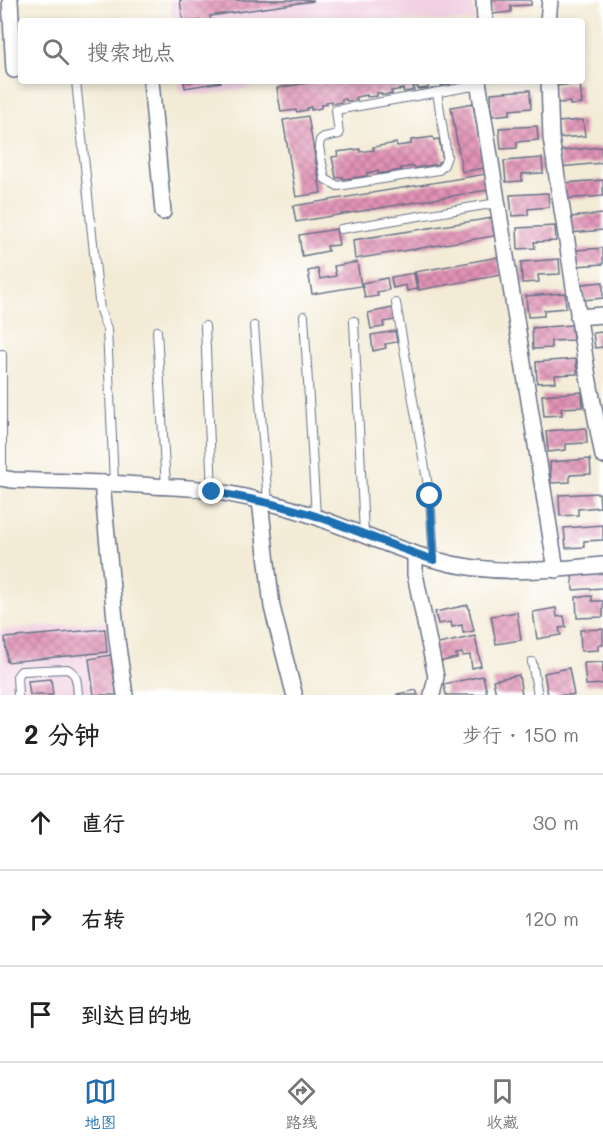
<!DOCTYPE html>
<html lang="zh">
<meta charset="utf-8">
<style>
body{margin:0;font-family:Mali,"LXGW WenKai TC",sans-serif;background:#f2f2f2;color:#222}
.stop{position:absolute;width:18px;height:18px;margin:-14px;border:4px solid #1f6fb2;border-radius:50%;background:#fff}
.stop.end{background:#1f6fb2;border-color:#fff;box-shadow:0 2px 6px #0008}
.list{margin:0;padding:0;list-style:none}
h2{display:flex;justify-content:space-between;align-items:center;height:78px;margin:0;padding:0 24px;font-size:26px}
h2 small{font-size:20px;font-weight:400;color:#767676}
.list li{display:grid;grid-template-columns:39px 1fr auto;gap:18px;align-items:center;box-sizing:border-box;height:96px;padding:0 24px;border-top:2px solid #e0e0e0}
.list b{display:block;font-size:22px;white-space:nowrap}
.list em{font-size:20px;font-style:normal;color:#767676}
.icon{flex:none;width:33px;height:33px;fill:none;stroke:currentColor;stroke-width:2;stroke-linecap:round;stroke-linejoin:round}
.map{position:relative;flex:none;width:603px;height:695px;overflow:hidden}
.search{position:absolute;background:#fff;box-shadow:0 3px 9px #0003;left:18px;right:18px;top:18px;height:66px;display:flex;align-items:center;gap:15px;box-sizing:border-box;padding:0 21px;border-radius:6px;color:#767676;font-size:22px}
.sheet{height:366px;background:#fff}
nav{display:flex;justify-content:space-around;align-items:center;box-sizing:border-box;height:84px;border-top:2px solid #e0e0e0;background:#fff;font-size:16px;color:#767676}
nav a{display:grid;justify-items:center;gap:3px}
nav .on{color:#1f6fb2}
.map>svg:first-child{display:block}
.built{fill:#f1d0e2}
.building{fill:url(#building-cross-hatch)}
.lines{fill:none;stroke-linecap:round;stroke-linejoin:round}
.lane-casing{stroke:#677188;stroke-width:10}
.street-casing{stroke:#677188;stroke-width:18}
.lane{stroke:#fff;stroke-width:8}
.street{stroke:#fff;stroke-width:15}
.route{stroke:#1f6fb2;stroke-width:8}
</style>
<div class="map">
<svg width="603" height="695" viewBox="0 0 603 695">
<defs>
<pattern id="building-cross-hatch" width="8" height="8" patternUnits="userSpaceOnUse" patternTransform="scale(1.5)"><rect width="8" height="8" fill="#e292b5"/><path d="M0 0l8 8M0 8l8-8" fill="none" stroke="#b67896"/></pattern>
</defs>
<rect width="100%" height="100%" fill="#fff"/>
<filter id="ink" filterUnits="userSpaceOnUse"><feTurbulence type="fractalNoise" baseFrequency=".0167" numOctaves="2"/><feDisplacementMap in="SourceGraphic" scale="12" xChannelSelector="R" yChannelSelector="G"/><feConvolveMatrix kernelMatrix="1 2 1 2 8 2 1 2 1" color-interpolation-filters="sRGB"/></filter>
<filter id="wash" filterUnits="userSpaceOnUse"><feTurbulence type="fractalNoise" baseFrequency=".008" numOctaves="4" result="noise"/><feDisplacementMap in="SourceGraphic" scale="24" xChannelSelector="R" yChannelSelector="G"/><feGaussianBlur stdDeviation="1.35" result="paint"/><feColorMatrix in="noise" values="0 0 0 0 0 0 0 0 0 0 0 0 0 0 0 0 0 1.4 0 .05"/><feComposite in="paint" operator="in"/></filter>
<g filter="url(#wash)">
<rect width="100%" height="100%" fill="#f3ebd5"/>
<g class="built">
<path d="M170,0H472L475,21H172Z"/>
<path d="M179,81H291L205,95L180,93Z"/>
<path d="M108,621L119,695H0V630Z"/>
</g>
<g id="blocks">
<g class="building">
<path d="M180,0H313V1L210,16L211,21H183Z"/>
<path d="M491,0H531V5L511,6V12L492,14Z"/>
<path d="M184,81H221V82L185,88Z"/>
<path d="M319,81H451V84L441,86V83L428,85V88L418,89V87H413L414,90L404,92L403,89L391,91L392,94L382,95L381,93H377V96L367,97V95L356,97L357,100L346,101V99H342V102L332,104L331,101L326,102L327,104L321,105V108L311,110V107L307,108V110L297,112L296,110L281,112L277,88Z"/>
<path d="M580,83L582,104L570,105V102L557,103L555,86Z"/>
<path d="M530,90L531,108L510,110V114L492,116L491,93Z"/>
<path d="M473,103L484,168L462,172L451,107Z"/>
<path d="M308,116L321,193L296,197L283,120Z"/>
<path d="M583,120L585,136L560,138L558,122Z"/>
<path d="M537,126L538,140L517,142V148L501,149L499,128Z"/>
<path d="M433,137L434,140L439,139L443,161L438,162L439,164L415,168L414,166L401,168L402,170L378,174V171L367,173V176L343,179V177L336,178L332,157L338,156L337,152L360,149V152L374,150L373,147L396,143L397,146L411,144V140Z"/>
<path d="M601,147L602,163L560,167L559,151Z"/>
<path d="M542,158L543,173L522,174V181L506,182L504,161Z"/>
<path d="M486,174L488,190L296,222L293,206Z"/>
<path d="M603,180V196L565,199L563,183Z"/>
<path d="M548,193L549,207L528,209V215L512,216L510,195Z"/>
<path d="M603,214V230L571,233L570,217Z"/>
<path d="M492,218L494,236L355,259L353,240Z"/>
<path d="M555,226L556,241L534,242L535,248L518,249L517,228Z"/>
<path d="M336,229L339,245L327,246L328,251L302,256L299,235Z"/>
<path d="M603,248V264L576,266L575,250Z"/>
<path d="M498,257L501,275L419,290L415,272Z"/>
<path d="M559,259L560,274L538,275L539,282L522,283L521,262Z"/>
<path d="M357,262L361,286L312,294L308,271L318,269L320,279L336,276L334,266Z"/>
<path d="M414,273L417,289L407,291L406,285L393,288L391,277Z"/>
<path d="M387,278L389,290L377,292L378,296L365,298L362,283Z"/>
<path d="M603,282V298L584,300L582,284Z"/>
<path d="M565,293L566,308L544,310V316L528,317L526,296Z"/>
<path d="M393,308L395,320L383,322L384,327L371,329L368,313Z"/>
<path d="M572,325L573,340L551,341V348L533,349L532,328Z"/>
<path d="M395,331L397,342L385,344L386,348L373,351L371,335Z"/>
<path d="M603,332V347L595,348L593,333Z"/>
<path d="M576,359L577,374L555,375L556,382L537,383L536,362Z"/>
<path d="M582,392L583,407L561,408L562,415L544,416L542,395Z"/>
<path d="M586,428L587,443L566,444V450L548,452L546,431Z"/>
<path d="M590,459L591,474L570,475V482L551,483L550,462Z"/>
<path d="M599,493L600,507L578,509V515L560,516L559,495Z"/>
<path d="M603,525V540L584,541V547L566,548L564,528Z"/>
<path d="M603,573V588L573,590L572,574Z"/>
<path d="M592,596V601H603V617L577,618L576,597Z"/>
<path d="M468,605L474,631L463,633L462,625L452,627L451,622L438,624L435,612Z"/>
<path d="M556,608L557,617L564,616L566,627L559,628L561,635L537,639L533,612Z"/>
<path d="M517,612L521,640L496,644L491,616Z"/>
<path d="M105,629L107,652L7,662L5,638Z"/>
<path d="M603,629V645H598V650L581,651L580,630Z"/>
<path d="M475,636L481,666L472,668L470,655L463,656L462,653L456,654L457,658L438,662L434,645Z"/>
<path d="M111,655L117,695H94L89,659Z"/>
<path d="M603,662V684L586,685L584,663Z"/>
<path d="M569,668L574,695H548L544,673Z"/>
<path d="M519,675L522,695H496L493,680Z"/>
<path d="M483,676L487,693L479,695H446L444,684Z"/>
<path d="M51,679L53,695H30L28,681Z"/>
<path d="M416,690L418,695H397V694Z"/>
</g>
</g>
</g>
<g filter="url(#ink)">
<use href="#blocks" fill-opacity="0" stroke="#677188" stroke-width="1.5"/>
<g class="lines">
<defs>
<g id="lane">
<path d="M76,81L100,310L107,329L114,483"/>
<path d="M437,92L447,156L444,165L439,170L338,186L325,179L319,147L320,140L324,137L339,134L336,110L479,85"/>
<path d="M341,229L497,203"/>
<path d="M396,303L430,497L434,560"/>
<path d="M304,316L316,516"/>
<path d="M354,321L364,535"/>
<path d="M205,326L212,492"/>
<path d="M254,326L268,502"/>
<path d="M157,331L166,487"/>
<path d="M2,479V354"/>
<path d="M532,662L538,695"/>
<path d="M18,695L17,676L21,671L67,669C78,673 77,685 78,695"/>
</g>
<g id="street">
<path d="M10,0L14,70"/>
<path d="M484,0L485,21"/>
<path d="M548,21L550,0"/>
<path d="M151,81L163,212"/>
<path d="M478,81L556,570"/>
<path d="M549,81L551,138L587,371L603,456"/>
<path d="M578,317L603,315"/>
<path d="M0,478L13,480C59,482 106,482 153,486C168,487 183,487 198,489C222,492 246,497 270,503C326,516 377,544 432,559C490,576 544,571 603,565"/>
<path d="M102,483L117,640L125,695"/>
<path d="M260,501L272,607L294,693"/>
<path d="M415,554V574L436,677L432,695"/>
</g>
</defs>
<use href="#lane" class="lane-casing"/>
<use href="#street" class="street-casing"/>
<use href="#lane" class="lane"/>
<use href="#street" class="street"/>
</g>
</g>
<g class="lines" filter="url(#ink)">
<path class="route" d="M212,492C248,498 282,505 316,516C356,530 394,547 434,560L430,496"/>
</g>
</svg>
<div class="stop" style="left:430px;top:496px"></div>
<div class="stop end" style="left:212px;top:492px"></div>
<div class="search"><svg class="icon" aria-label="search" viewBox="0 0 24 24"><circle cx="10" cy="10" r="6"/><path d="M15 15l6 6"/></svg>搜索地点</div>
</div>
<section class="sheet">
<h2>2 分钟<small>步行 · 150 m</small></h2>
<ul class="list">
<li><svg class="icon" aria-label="ahead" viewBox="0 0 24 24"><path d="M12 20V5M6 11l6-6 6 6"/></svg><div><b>直行</b></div><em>30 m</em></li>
<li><svg class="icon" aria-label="right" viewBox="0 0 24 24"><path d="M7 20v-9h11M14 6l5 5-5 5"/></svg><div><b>右转</b></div><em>120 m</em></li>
<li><svg class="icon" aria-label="arrive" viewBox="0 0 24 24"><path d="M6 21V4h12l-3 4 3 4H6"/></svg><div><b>到达目的地</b></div></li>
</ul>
</section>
<nav>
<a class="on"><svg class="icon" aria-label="map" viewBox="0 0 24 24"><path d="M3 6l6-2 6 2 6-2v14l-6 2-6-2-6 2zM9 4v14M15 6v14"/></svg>地图</a>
<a><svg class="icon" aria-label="directions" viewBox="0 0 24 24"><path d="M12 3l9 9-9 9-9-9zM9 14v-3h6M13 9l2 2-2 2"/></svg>路线</a>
<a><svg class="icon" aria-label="saved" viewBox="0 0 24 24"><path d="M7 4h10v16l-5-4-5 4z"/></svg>收藏</a>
</nav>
